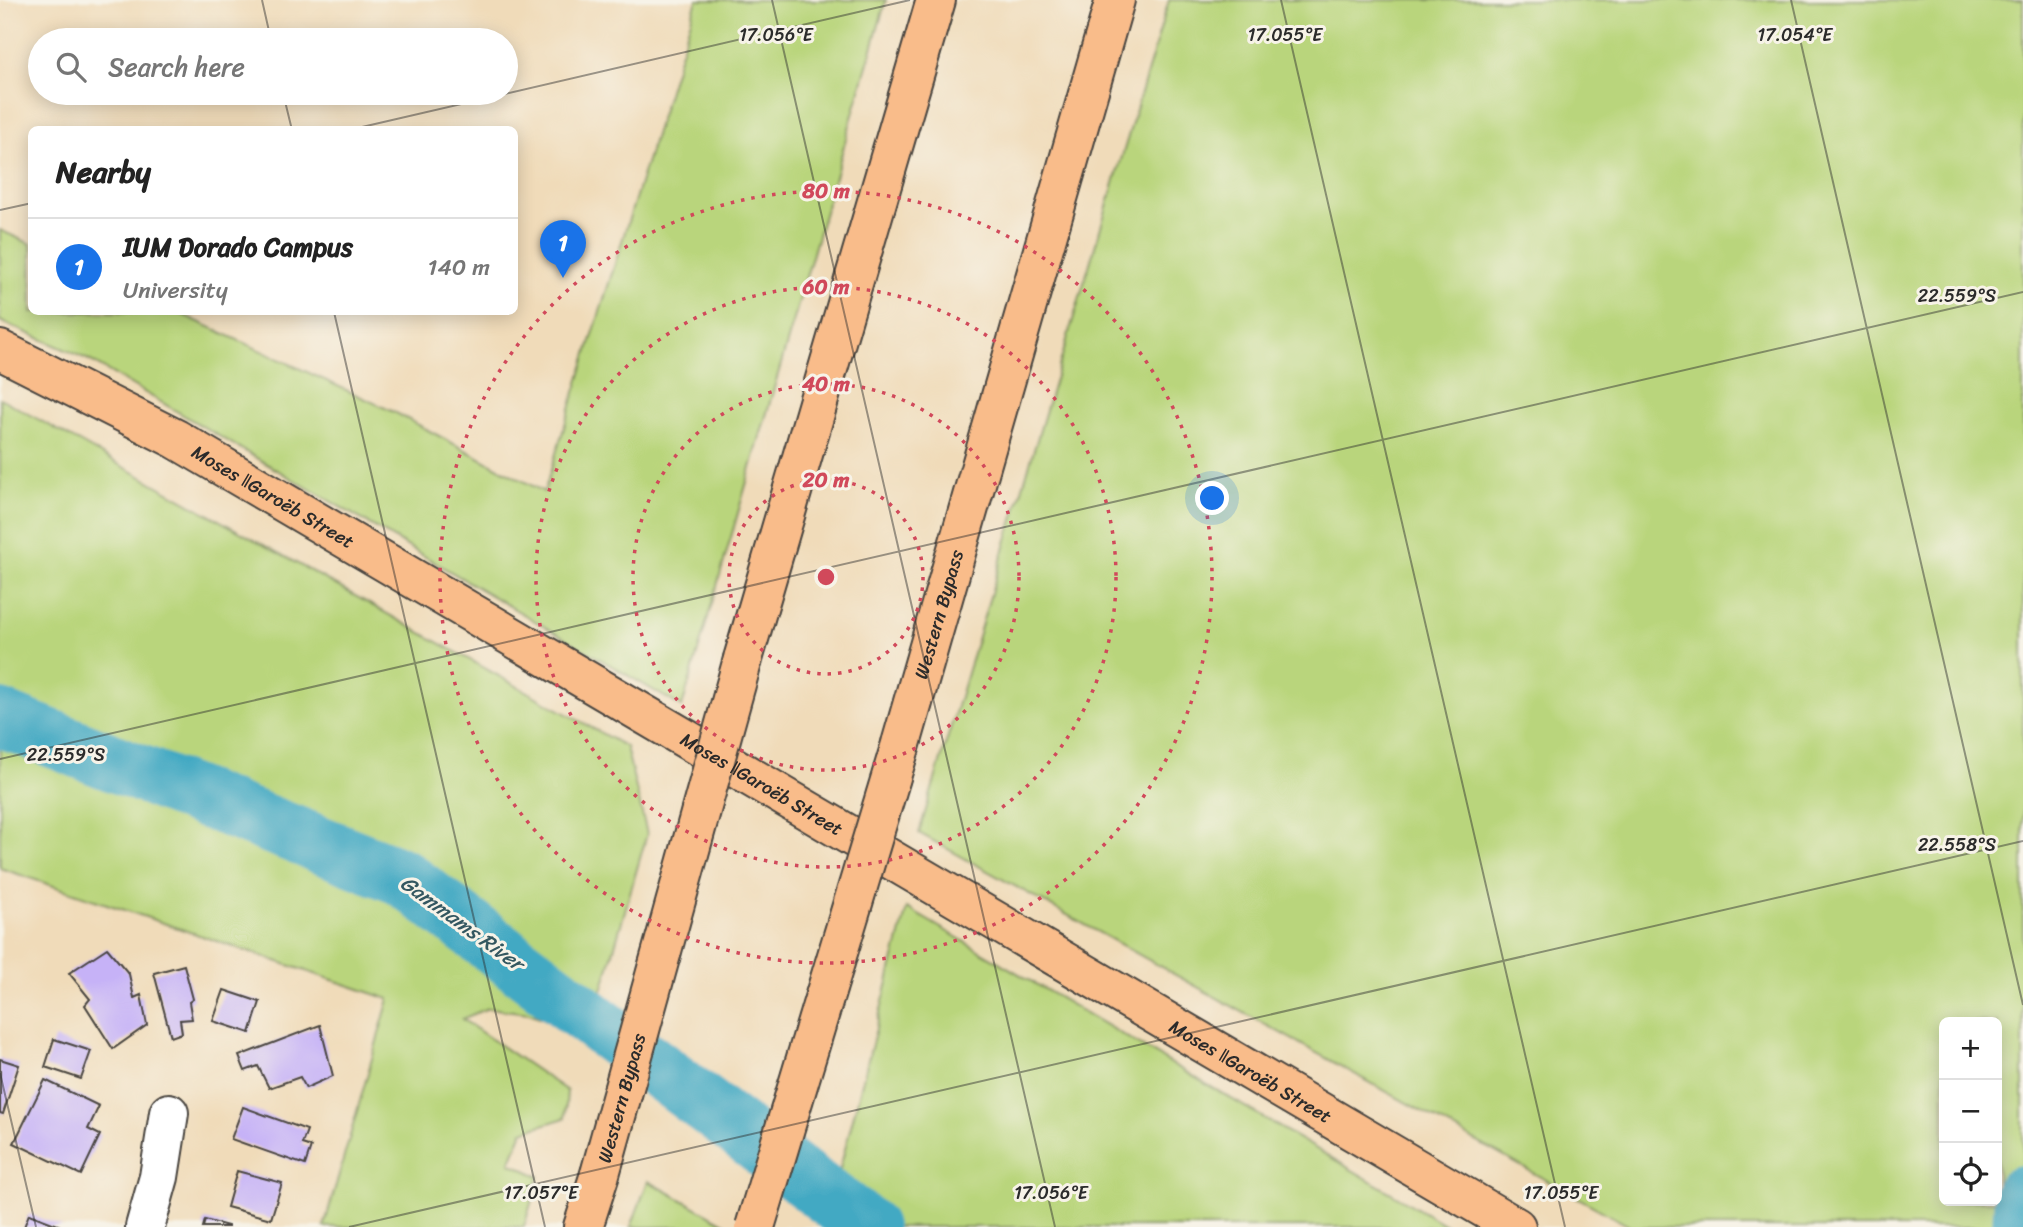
<!DOCTYPE html>
<meta charset="utf-8">
<style>
body{margin:0;font-family:Sriracha,sans-serif;background:#f2f2f2;color:#222}
.controls{position:absolute;right:21px;bottom:21px;display:grid;overflow:hidden;border-radius:10px;box-shadow:0 4px 18px #0003}
.controls button{width:63px;height:63px;display:grid;place-items:center;padding:0;border:0;border-bottom:2px solid #e0e0e0;background:#fff;color:#222;font:35px sans-serif}
.you{position:absolute;left:1213px;top:499px;width:24px;height:24px;margin:-18px;border:5px solid #fff;border-radius:50%;background:#1a73e8;box-shadow:0 0 0 10px #1a73e833}
.badge{display:grid;place-items:center;width:46px;height:46px;border-radius:50%;background:#1a73e8;color:#fff;font-size:23px;font-weight:700}
.pin{position:absolute;translate:-50% -58px;filter:drop-shadow(0 2px 4px #0008)}
.pin::after{content:'';position:absolute;top:37px;width:24px;height:21px;background:inherit;clip-path:polygon(0 0,100% 0,50% 100%)}
.list{margin:0;padding:0;list-style:none}
h2{display:flex;justify-content:space-between;align-items:center;height:91px;margin:0;padding:0 28px;font-size:30px}
h2 small{font-size:23px;font-weight:400;color:#767676}
.list li{display:grid;grid-template-columns:46px 1fr auto;gap:21px;align-items:center;box-sizing:border-box;height:98px;padding:0 28px;border-top:2px solid #e0e0e0}
.list b{display:block;font-size:26px;white-space:nowrap}
.list p{margin:0;font-size:23px;white-space:nowrap;color:#767676}
.list em{font-size:23px;font-style:normal;color:#767676}
.icon{flex:none;width:38px;height:38px;fill:none;stroke:currentColor;stroke-width:2;stroke-linecap:round;stroke-linejoin:round}
.map{position:relative;flex:none;width:2023px;height:1227px;overflow:hidden}
.search{position:absolute;background:#fff;box-shadow:0 4px 18px #0003;left:28px;top:28px;width:490px;height:77px;display:flex;align-items:center;gap:18px;box-sizing:border-box;padding:0 24px;border-radius:38px;color:#767676;font-size:26px}
.panel{position:absolute;background:#fff;box-shadow:0 4px 18px #0003;left:28px;top:126px;width:490px;height:189px;border-radius:10px}
.map>svg:first-child{display:block}
.green{fill:#b9d57b;stroke:#728053;stroke-width:2;fill-rule:evenodd}
.lines{fill:none;stroke-linecap:round;stroke-linejoin:round}
.river{stroke:#43a9c3;stroke-width:58}
.building{fill:#c6b2f7}
.minor-casing{stroke:#494540;stroke-width:42}
.major-casing{stroke:#494540;stroke-width:42}
.highway-casing{stroke:#494540;stroke-width:42}
.minor{stroke:#fff;stroke-width:38}
.major{stroke:#f9bc8a;stroke-width:38}
.highway{stroke:#f9bc8a;stroke-width:38}
.highway-bridge-casing{stroke:#494540;stroke-width:42;stroke-linecap:butt}
.highway-bridge{stroke:#f9bc8a;stroke-width:38}
.ticks{fill:none;stroke:#2b2b2b;stroke-width:2;stroke-opacity:0.45}
.ring{fill:none;stroke:#d1495b;stroke-width:3.5;stroke-dasharray:3.5 7}
.labels{text-anchor:middle;dominant-baseline:central;stroke-width:6;stroke-linejoin:round;paint-order:stroke}
.street-label{font-size:19px;fill:#2b2b2b;stroke:#f7f3e8}
.water-label{font-size:21px;font-style:italic;fill:#335760;stroke:#f7f3e8}
.ticks-label{font-size:18px;text-anchor:middle;fill:#2b2b2b;stroke:#f7f3e8;stroke-width:6;stroke-linejoin:round;paint-order:stroke}
.centre{fill:#d1495b;stroke:#f7f3e8;stroke-width:3.5}
.ring-label{font-size:21px;text-anchor:middle;font-weight:bold;fill:#d1495b;stroke:#f7f3e8;stroke-width:6;stroke-linejoin:round;paint-order:stroke}
</style>
<div class="map">
<svg width="2023" height="1227" viewBox="0 0 2023 1227">
<rect width="100%" height="100%" fill="#f7f3e8"/>
<filter id="ink" filterUnits="userSpaceOnUse"><feTurbulence type="fractalNoise" baseFrequency=".0143" numOctaves="2"/><feDisplacementMap in="SourceGraphic" scale="14" xChannelSelector="R" yChannelSelector="G"/><feConvolveMatrix kernelMatrix="1 2 1 2 8 2 1 2 1" color-interpolation-filters="sRGB"/></filter>
<filter id="wash" filterUnits="userSpaceOnUse"><feTurbulence type="fractalNoise" baseFrequency=".00686" numOctaves="4" result="noise"/><feDisplacementMap in="SourceGraphic" scale="28" xChannelSelector="R" yChannelSelector="G"/><feGaussianBlur stdDeviation="1.57" result="paint"/><feColorMatrix in="noise" values="0 0 0 0 0 0 0 0 0 0 0 0 0 0 0 0 0 1.4 0 .05"/><feComposite in="paint" operator="in"/></filter>
<g filter="url(#wash)">
<rect width="100%" height="100%" fill="#f0dbb9"/>
<g class="green">
<path d="M697,0H886L682,707L89,360L0,321V230L31,244L32,312H177L396,413L544,492Z"/>
<path d="M1169,0H2023V1227H1631L919,833ZM1944,1022H1997V1201H1944Z"/>
<path d="M0,398L626,747L647,834L589,1036L529,1013L488,1008L462,1019L567,1091L565,1118L523,1131L510,1163L539,1176L524,1227H324L389,999L0,868Z"/>
<path d="M907,908L1449,1227H825Z"/>
<path d="M648,1181L726,1224L725,1227H631Z"/>
</g>
<g class="lines">
<g class="river">
<path d="M0,718L402,877L868,1227"/>
<path d="M2021,1227L2023,1194"/>
</g>
</g>
<g id="blocks">
<g class="building">
<path d="M107,948L129,974L134,998L141,995L147,1025L113,1049L85,1005L90,999L69,973Z"/>
<path d="M184,965L193,999L189,1002L192,1019L180,1020L182,1033L171,1037L154,973Z"/>
<path d="M224,990L260,1002L250,1033L213,1021Z"/>
<path d="M320,1025L333,1076L306,1088L300,1077L269,1088L258,1066L245,1071L239,1056Z"/>
<path d="M54,1039L91,1051L81,1079L45,1067Z"/>
<path d="M0,1059L19,1065L3,1114L0,1113Z"/>
<path d="M45,1080L99,1106L88,1129L100,1135L81,1175L14,1143Z"/>
<path d="M243,1107L307,1130L302,1144L311,1147L305,1165L231,1139Z"/>
<path d="M237,1171L282,1183L271,1219L227,1207Z"/>
<path d="M29,1214L63,1227H24Z"/>
<path d="M205,1220L228,1226V1227H203Z"/>
</g>
</g>
</g>
<g filter="url(#ink)">
<use href="#blocks" fill-opacity="0" stroke="#494540" stroke-width="2"/>
<g class="lines">
<defs>
<path id="minor" d="M145,1227L159,1177L169,1113"/>
<g id="major">
<path id="s1" d="M0,350L176,439L1516,1227"/>
</g>
<g id="highway">
<path d="M743,659L936,0"/>
<path id="s2" d="M901,744L1115,0"/>
<path d="M583,1227L600,1174"/>
</g>
</defs>
<use href="#minor" class="minor-casing"/>
<use href="#major" class="major-casing"/>
<use href="#highway" class="highway-casing"/>
<use href="#minor" class="minor"/>
<use href="#major" class="major"/>
<use href="#highway" class="highway"/>
<defs>
<g id="highway-bridge">
<path id="s3" d="M600,1174L743,659"/>
<path d="M755,1227L901,744"/>
</g>
</defs>
<use href="#highway-bridge" class="highway-bridge-casing"/>
<use href="#highway-bridge" class="highway-bridge"/>
</g>
</g>
<path class="ticks" d="M262,0L271,40M772,0L1055,1227M1281,0L1565,1227M1791,0L2023,1005M283,93L292,130M349,130L910,0M0,210L32,203M334,312L545,1227M0,759L2023,292M0,1073L36,1227M349,1227L2023,841"/>
<g class="ring">
<circle cx="826" cy="577" r="97"/>
<circle cx="826" cy="577" r="193"/>
<circle cx="826" cy="577" r="290"/>
<circle cx="826" cy="577" r="386"/>
</g>
<g class="labels">
<g class="street-label">
<text stroke="none"><textPath href="#s1" startOffset="310">Moses ǁGaroëb Street</textPath></text>
<text stroke="none"><textPath href="#s2" startOffset="135">Western Bypass</textPath></text>
<text stroke="none"><textPath href="#s1" startOffset="877">Moses ǁGaroëb Street</textPath></text>
<text stroke="none"><textPath href="#s1" startOffset="1444">Moses ǁGaroëb Street</textPath></text>
<text stroke="none"><textPath href="#s3" startOffset="79">Western Bypass</textPath></text>
</g>
<g class="water-label">
<text transform="translate(462 923) rotate(36)">Gammams River</text>
</g>
</g>
<g class="ticks-label">
<text x="776" y="41">17.056°E</text>
<text x="1285" y="41">17.055°E</text>
<text x="1795" y="41">17.054°E</text>
<text x="1957" y="302">22.559°S</text>
<text x="66" y="761">22.559°S</text>
<text x="1957" y="851">22.558°S</text>
<text x="541" y="1199">17.057°E</text>
<text x="1051" y="1199">17.056°E</text>
<text x="1561" y="1199">17.055°E</text>
</g>
<circle cx="826" cy="577" r="10" class="centre"/>
<g class="ring-label">
<text x="826" y="198">80 m</text>
<text x="826" y="294">60 m</text>
<text x="826" y="391">40 m</text>
<text x="826" y="487">20 m</text>
</g>
</svg>
<div class="controls">
<button>+</button>
<button>−</button>
<button><svg class="icon" aria-label="locate" viewBox="0 0 24 24"><circle cx="12" cy="12" r="6"/><path d="M12 2v4M12 18v4M2 12h4M18 12h4"/></svg></button>
</div>
<div class="you"></div>
<div class="pin badge" style="left:563px;top:278px">1</div>
<div class="search"><svg class="icon" aria-label="search" viewBox="0 0 24 24"><circle cx="10" cy="10" r="6"/><path d="M15 15l6 6"/></svg>Search here</div>
<section class="panel">
<h2>Nearby<small></small></h2>
<ul class="list">
<li><span class="badge">1</span><div><b>IUM Dorado Campus</b><p>University</p></div><em>140 m</em></li>
</ul>
</section>
</div>
